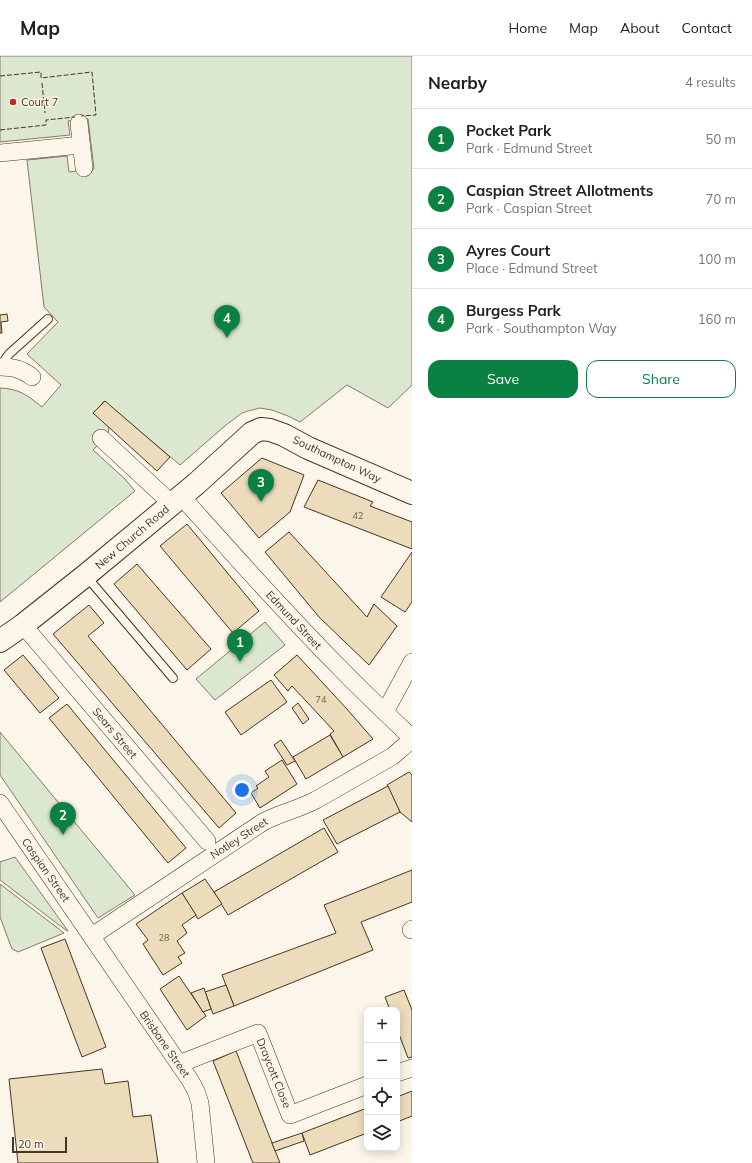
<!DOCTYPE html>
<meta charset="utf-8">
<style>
body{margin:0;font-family:Mulish,sans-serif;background:#f6f6f6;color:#202124}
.controls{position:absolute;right:12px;bottom:12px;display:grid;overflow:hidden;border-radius:8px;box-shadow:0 2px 10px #0003}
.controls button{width:36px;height:36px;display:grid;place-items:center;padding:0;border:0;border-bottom:1px solid #e0e0e0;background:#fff;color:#202124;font:20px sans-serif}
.scale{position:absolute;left:12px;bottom:10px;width:55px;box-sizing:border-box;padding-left:4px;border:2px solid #4a3520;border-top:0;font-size:11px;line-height:14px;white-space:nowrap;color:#4a3520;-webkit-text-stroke:3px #fbf6e9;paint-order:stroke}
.you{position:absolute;left:242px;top:734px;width:14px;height:14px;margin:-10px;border:3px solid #fff;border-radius:50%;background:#1a73e8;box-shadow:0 0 0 6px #1a73e833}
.badge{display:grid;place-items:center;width:26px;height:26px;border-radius:50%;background:#0b8043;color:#fff;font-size:13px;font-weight:700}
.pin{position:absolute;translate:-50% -33px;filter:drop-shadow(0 1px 2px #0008)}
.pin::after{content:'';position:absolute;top:21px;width:14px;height:12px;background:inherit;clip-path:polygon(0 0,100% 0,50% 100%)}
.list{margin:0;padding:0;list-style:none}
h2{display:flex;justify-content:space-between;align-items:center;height:52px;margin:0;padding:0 16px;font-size:17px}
h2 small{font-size:13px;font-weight:400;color:#757577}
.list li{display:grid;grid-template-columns:26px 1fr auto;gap:12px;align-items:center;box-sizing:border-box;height:60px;padding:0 16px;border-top:1px solid #e0e0e0}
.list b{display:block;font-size:15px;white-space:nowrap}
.list p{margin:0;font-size:13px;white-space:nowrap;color:#757577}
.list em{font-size:13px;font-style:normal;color:#757577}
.actions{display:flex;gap:8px;padding:12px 16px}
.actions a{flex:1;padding:9px 0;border:1px solid #0b8043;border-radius:12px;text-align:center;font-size:14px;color:#0b8043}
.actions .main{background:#0b8043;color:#fff}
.icon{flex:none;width:22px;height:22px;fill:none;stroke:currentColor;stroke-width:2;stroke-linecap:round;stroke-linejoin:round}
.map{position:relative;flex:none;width:412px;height:1107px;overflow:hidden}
header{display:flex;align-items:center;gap:24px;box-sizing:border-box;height:56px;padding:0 20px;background:#fff;border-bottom:1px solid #e0e0e0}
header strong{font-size:19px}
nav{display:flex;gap:22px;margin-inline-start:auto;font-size:14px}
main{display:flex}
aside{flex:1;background:#fff}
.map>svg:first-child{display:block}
.green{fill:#dce7d0;stroke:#887966}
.building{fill:#ecdcbc;stroke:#4a3520}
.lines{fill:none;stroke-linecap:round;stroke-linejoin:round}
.service-casing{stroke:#4a3520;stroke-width:10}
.minor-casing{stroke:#4a3520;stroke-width:18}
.secondary-casing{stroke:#4a3520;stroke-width:24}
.service{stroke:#fbf6e9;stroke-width:8}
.minor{stroke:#fbf6e9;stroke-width:17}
.secondary{stroke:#fbf6e9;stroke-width:22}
.fence{stroke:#4a3520;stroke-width:1;stroke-dasharray:5 2;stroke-linecap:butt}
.poi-dot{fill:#c62828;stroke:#fbf6e9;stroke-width:1.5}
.labels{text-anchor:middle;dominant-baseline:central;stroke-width:3;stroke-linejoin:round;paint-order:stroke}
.number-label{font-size:9px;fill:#725f47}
.poi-label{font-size:11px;fill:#4a3520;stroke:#fbf6e9;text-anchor:start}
.street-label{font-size:11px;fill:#4a3520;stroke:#fbf6e9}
</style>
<header>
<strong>Map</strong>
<nav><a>Home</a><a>Map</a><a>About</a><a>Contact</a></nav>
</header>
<main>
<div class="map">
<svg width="412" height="1107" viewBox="0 0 412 1107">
<rect width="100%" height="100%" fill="#fbf6e9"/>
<g class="green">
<path d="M0,0H412V329L388,352L347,329L300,366L288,360L272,354L260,352L248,355L242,357L226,369L180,409L104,345L94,357L109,371L108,378L93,394L125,423L135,435L0,546V332C20,333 27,339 42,351L61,329L27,298L58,266L44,251L27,104L67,100L69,116L94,113L88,63L68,65L70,79L0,86Z"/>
<path d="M265,566L285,589L215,644L196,623Z"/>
<path d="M0,676L135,839L98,862L0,719Z"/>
<path d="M15,801L68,875H67L0,824V806Z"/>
<path d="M0,828L64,877L18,896L12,893L0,861Z"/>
</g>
<g class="building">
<path d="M7,258L8,265L1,266L2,277H0V259Z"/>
<path d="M105,345L170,401L157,415L93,357Z"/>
<path d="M262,402L304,419L290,456L259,482L221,437Z"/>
<path d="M318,424L373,446L370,450L412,466V493L304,451Z"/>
<path d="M187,468L259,555L233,577L160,490Z"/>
<path d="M289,476L367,561L374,548L397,570L369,609L319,561L265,496Z"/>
<path d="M412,496V546L405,556L381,541Z"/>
<path d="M137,508L211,593L187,614L114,528Z"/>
<path d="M89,549L104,567L88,580L236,757L219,772L53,578Z"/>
<path d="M23,599L59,642L40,657L4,614Z"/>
<path d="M297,599L346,652L373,683L343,701L330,678L334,675L292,630L288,635L274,619Z"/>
<path d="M271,624L287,646L241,679L225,656Z"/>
<path d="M298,647L309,663L303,668L292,652Z"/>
<path d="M67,648L186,792L168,807L49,662Z"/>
<path d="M330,679L343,701L306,723L293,701Z"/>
<path d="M281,684L295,705L287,709L274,689Z"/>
<path d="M282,704L297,728L260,752L251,737L258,732L256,730L269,721L265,715Z"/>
<path d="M409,716L412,719V766L400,756L387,729Z"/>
<path d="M388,730L400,756L337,788L323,764Z"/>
<path d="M324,772L338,796L228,859L214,836Z"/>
<path d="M412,814V846L361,866L373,894L234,950L222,919L336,877L324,849Z"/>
<path d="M205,823L222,848L198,863L182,837Z"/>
<path d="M182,837L196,859L182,869L187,877L177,885L185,897L178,901L182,907L163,919L143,888L148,884L136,868Z"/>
<path d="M65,883L106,991L82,1001L41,892Z"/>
<path d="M179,920L206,960L187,974L160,933Z"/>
<path d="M226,929L234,950L213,958L205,936Z"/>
<path d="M204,932L211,953L203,956L191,937Z"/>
<path d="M404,934L412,954V1001L408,1002L397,973V954H390L385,941Z"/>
<path d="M236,995L272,1087L280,1107H253L213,1005Z"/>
<path d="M102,1013L105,1028L128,1025L133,1061L151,1059L158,1107H18L9,1023Z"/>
<path d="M412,1035V1060L397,1066V1041Z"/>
<path d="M367,1052V1077L310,1099L302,1077Z"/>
<path d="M302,1077L304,1085L275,1095L272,1087Z"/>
</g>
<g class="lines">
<defs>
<g id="service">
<path d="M0,311L9,298L48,263"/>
<path d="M86,520L173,622"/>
</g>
<g id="minor">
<path d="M79,67L84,112"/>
<path d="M0,97L81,89"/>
<path d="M0,311C13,311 22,313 32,321"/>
<path d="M101,382L172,448"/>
<path d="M181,440C233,498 285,557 340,612C363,636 388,659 412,682"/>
<path d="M23,569L207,785"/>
<path d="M385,656L412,606"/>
<path d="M0,747L190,1024L196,1035L200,1047L206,1107"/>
<path d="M411,874L412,873"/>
<path d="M92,880L263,766C280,757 299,753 316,744L393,700L412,683"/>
<path d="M179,1008L258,977L290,1059L367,1029"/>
<path d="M397,1017L412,1012"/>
</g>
<path id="secondary" d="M0,585L23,569L86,519L196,428L252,377L261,373L270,374L284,379L308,392L412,437"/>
</defs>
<use href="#service" class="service-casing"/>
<use href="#minor" class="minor-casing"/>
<use href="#secondary" class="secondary-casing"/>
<use href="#service" class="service"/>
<use href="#minor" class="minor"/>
<use href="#secondary" class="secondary"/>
<g class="fence">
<path d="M0,20L41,16V22L92,16L96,59L81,60"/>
<path d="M42,27L45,57"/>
<path d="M0,74L46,69V64L75,61"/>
</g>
</g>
<circle class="poi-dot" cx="13" cy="46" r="4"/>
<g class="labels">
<g class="number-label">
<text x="358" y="459">42</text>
<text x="321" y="643">74</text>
<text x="164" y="881">28</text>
</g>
<g class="poi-label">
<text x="21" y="46">Court 7</text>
</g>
<g class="street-label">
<text transform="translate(337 403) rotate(25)">Southampton Way</text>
<text transform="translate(132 481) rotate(-40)">New Church Road</text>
<text transform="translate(294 564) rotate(47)">Edmund Street</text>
<text transform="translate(115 677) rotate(50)">Sears Street</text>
<text transform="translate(239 782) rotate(-33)">Notley Street</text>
<text transform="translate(46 814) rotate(55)">Caspian Street</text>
<text transform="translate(165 988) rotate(55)">Brisbane Street</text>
<text transform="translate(274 1017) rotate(68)">Draycott Close</text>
</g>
</g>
</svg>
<div class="controls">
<button>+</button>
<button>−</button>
<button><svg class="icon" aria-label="locate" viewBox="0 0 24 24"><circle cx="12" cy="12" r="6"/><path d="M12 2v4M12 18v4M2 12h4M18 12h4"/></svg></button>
<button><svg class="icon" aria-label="layers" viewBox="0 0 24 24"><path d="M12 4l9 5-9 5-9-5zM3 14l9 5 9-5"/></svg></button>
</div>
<div class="scale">20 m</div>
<div class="you"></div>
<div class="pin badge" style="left:240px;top:606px">1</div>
<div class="pin badge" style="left:63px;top:779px">2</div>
<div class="pin badge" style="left:261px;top:446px">3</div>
<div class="pin badge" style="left:227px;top:282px">4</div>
</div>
<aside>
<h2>Nearby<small>4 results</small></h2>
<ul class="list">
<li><span class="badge">1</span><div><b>Pocket Park</b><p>Park · Edmund Street</p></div><em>50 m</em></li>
<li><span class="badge">2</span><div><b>Caspian Street Allotments</b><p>Park · Caspian Street</p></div><em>70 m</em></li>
<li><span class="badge">3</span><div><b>Ayres Court</b><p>Place · Edmund Street</p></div><em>100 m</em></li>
<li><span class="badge">4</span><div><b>Burgess Park</b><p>Park · Southampton Way</p></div><em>160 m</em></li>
</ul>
<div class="actions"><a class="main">Save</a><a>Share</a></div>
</aside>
</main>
